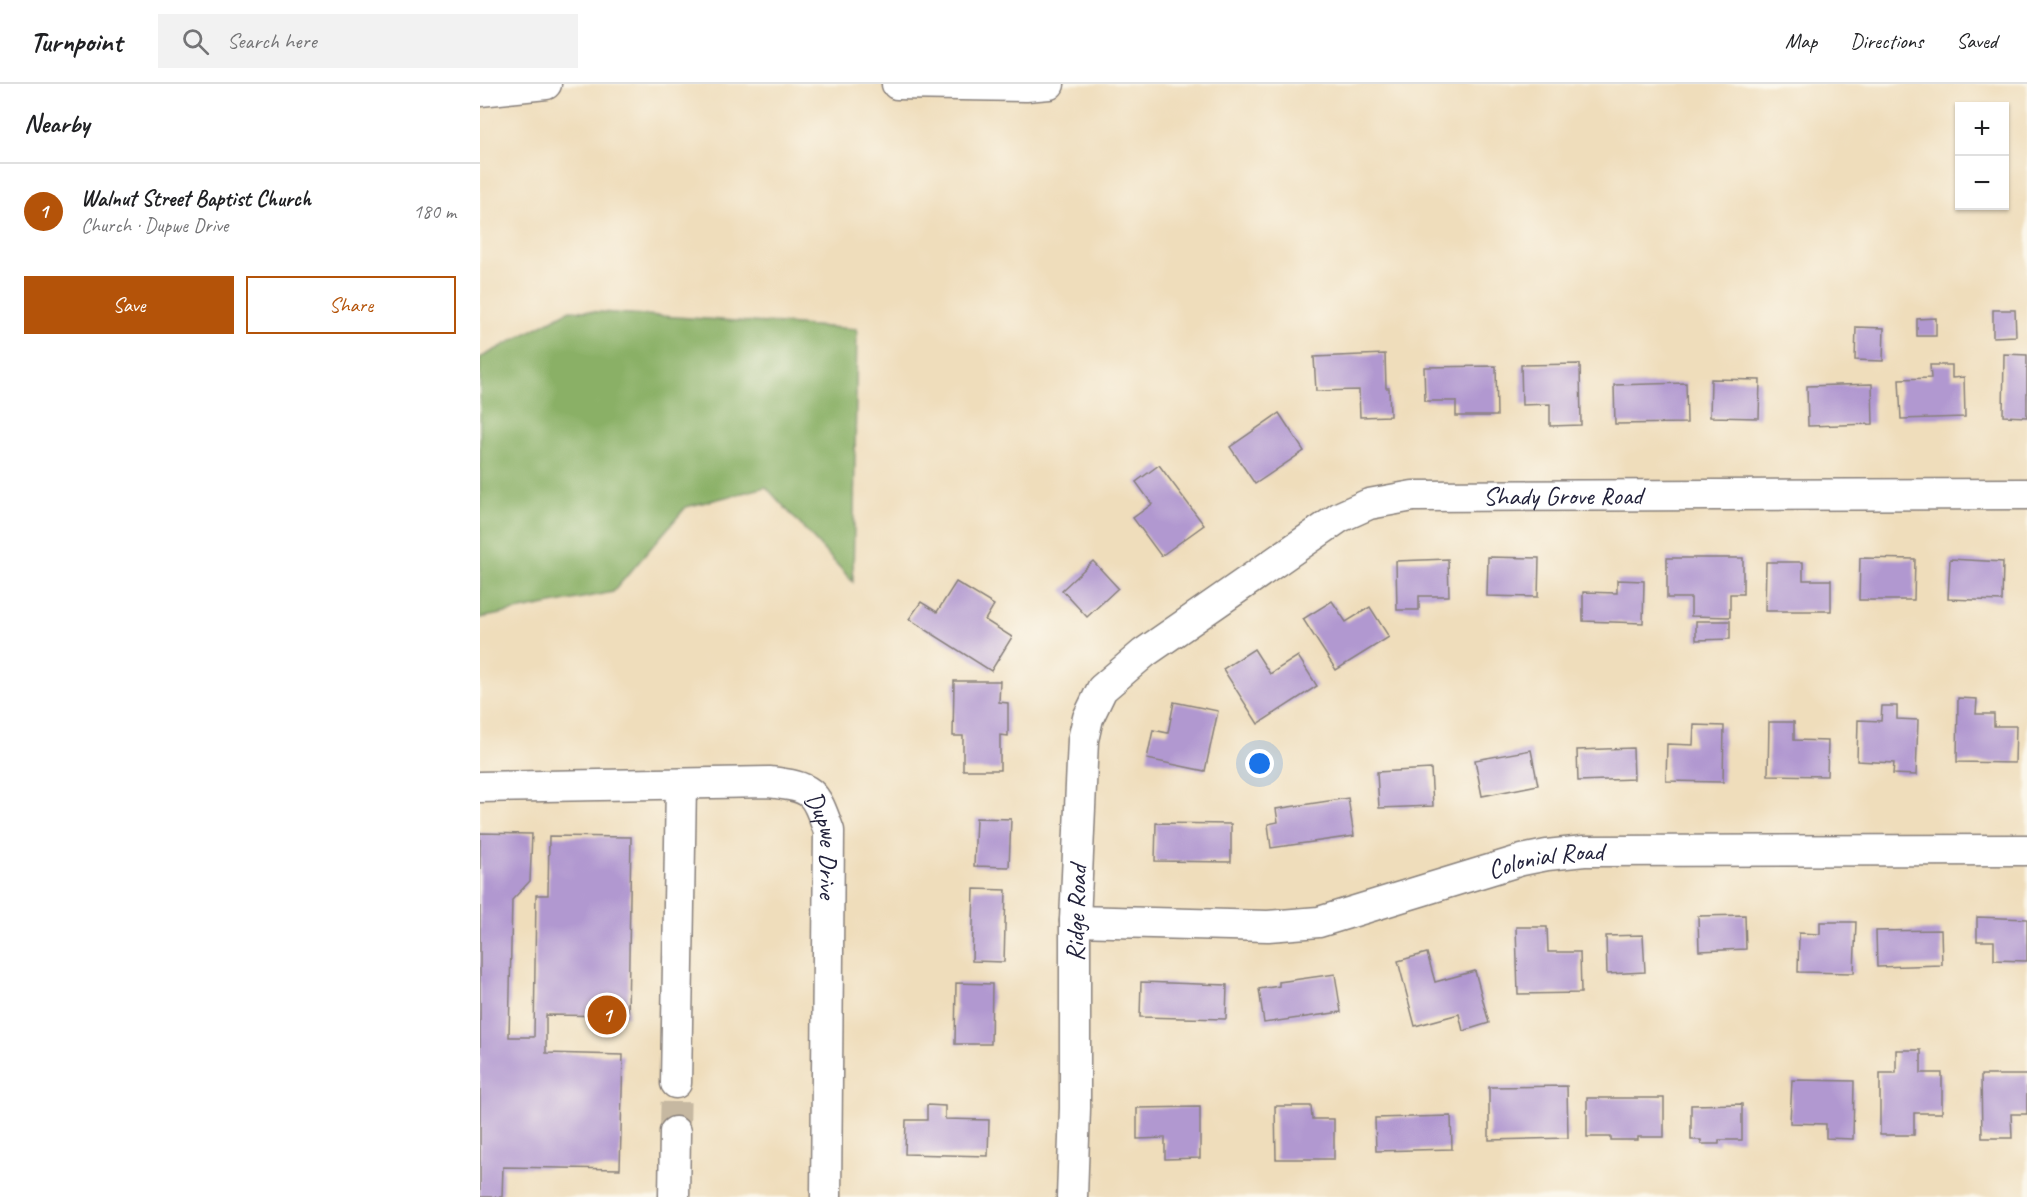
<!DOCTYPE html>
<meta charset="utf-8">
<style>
body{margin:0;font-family:Caveat,sans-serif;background:#f2f2f2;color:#202124}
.controls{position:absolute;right:18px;top:18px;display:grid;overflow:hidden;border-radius:0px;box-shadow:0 2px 4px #0004}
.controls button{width:54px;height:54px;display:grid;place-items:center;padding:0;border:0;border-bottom:2px solid #e0e0e0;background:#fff;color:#202124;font:30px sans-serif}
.you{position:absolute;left:780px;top:680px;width:21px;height:21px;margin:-15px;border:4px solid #fff;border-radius:50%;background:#1a73e8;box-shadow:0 0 0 9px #1a73e833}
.badge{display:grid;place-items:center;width:39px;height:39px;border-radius:50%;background:#b45309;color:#fff;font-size:20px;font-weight:700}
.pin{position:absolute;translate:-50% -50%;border:3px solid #fff;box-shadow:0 2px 6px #0006}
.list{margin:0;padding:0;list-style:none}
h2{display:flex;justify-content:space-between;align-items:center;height:78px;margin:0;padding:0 24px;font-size:26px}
h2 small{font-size:20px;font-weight:400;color:#757577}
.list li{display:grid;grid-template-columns:39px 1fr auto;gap:18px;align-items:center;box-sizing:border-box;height:96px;padding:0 24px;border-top:2px solid #e0e0e0}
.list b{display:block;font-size:22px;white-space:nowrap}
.list p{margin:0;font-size:20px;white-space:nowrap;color:#757577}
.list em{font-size:20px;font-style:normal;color:#757577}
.actions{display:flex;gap:12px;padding:18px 24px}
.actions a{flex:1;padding:14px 0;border:2px solid #b45309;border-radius:0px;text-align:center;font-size:21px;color:#b45309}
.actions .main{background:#b45309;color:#fff}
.icon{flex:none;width:33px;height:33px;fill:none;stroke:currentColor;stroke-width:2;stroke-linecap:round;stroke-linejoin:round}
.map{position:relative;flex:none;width:1547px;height:1113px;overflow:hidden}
header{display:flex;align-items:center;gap:36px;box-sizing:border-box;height:84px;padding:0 30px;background:#fff;border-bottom:2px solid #e0e0e0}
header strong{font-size:28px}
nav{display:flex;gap:33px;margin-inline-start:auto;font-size:21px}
.search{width:420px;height:54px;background:#f2f2f2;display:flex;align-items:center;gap:15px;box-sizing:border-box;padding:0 21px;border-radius:0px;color:#757577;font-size:22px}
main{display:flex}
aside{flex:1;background:#fff}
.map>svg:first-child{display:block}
.forest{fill:#8ab066;stroke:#566950;stroke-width:1.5}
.building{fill:#b198d0}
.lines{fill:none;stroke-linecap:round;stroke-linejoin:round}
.minor-tunnel{stroke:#c6b8a1;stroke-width:30;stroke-dasharray:30 15;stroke-linecap:butt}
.minor-casing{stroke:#88807b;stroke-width:33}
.minor{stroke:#fff;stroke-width:30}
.labels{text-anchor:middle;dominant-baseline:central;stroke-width:5;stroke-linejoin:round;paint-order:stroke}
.street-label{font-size:26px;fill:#22223b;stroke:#fbf7ec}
</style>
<header>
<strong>Turnpoint</strong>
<div class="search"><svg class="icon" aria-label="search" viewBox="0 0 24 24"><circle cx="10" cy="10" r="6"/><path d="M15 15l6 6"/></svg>Search here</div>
<nav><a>Map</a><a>Directions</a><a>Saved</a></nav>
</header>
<main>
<aside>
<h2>Nearby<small></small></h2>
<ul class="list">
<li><span class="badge">1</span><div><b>Walnut Street Baptist Church</b><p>Church · Dupwe Drive</p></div><em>180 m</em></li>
</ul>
<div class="actions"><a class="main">Save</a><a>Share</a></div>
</aside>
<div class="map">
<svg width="1547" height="1113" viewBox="0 0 1547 1113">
<rect width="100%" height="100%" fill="#fbf7ec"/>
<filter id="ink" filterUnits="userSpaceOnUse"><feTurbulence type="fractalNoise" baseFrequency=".0167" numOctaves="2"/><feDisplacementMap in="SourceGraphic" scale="12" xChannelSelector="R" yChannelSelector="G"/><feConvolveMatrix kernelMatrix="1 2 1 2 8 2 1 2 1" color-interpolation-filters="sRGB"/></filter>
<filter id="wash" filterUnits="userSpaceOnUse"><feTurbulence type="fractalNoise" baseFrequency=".008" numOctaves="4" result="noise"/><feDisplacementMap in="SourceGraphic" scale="24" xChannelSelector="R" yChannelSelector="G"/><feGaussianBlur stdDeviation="1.35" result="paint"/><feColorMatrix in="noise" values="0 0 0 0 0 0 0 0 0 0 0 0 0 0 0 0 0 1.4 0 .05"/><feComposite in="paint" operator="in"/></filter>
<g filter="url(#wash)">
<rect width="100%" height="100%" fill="#efddbb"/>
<path class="forest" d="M90,226L377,245L373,498L286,403L206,423L133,508L0,534V274Z"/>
<g id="blocks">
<g class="building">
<path d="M1513,226H1535L1536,252L1513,253Z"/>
<path d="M1456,234V252H1437V235Z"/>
<path d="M1376,243L1404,244L1403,277L1375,276Z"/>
<path d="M905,270L906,304H909L910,332L880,333L879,306L836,307L834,273Z"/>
<path d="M1524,270L1547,271V333L1523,332Z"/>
<path d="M1100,280L1101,341L1070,342V320L1042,321L1041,281Z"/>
<path d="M1450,281H1472V294L1484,293L1485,333L1421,335L1419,295L1451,294Z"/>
<path d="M1016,282L1017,332H976V317H945L944,283Z"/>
<path d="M1231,295L1280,296L1279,334L1230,333Z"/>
<path d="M1206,299L1207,339L1135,340L1134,301Z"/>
<path d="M1392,300L1393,340L1328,342L1327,302Z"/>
<path d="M799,329L824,367L775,400L750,363Z"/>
<path d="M679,381L724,441L681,472L653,434L672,420L656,398Z"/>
<path d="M1008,473L1059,474L1058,513L1007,512Z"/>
<path d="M1187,474H1263V510H1250V533L1211,532V514H1187Z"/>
<path d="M1380,474L1435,475L1434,516H1379Z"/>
<path d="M968,475L969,512H939V526H917L916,477Z"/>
<path d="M1470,475L1523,478L1522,517L1468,515Z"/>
<path d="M613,477L638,504L607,533L582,506Z"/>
<path d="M1286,478H1323V496H1351V527H1285Z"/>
<path d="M1137,496L1164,497L1163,539L1103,537V508L1137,509Z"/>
<path d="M476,498L514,521L505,536L532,553L511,587L429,535L441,518L457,528Z"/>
<path d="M852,517L866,538L890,523L909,553L856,586L823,535Z"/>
<path d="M1216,537H1250V555L1216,556Z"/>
<path d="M774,565L790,590L818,572L837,602L778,640L743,585Z"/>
<path d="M474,597H520L519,618L528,619V652L520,651V686H483V652H473Z"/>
<path d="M1478,614L1497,615L1496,630H1514V642H1536L1535,679L1477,678Z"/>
<path d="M694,618L738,627L725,687L667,675L673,646L688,649Z"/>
<path d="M1402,622H1417V635L1438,636L1436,691L1413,690L1414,679L1377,677L1378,636L1401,637Z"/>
<path d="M1289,638H1314V656L1348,657L1347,692L1288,691Z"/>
<path d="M1214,641L1244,642L1243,698L1186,697L1187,660L1213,661Z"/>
<path d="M1153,664L1154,695L1098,697L1097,666Z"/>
<path d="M1051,666L1058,701L1002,712L995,676Z"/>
<path d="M951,685L953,722L899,724L897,688Z"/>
<path d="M868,714L874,752L791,764L788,740L798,738L796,725Z"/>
<path d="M496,734L531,735L529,783L494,782Z"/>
<path d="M676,739L751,740V778L675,777Z"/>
<path d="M0,749L52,750L50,797L32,816L29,953H54L56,811H68L69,752L151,753L148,932L66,931V969L143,971L140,1085L23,1083L22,1113H0Z"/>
<path d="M494,805L526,806L524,878L492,877Z"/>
<path d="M1265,831L1266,865L1219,867L1218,832Z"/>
<path d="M1497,833L1547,835V877L1514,876V857H1497Z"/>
<path d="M1340,838H1376L1374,889L1318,888L1319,849L1340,850Z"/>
<path d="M1036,843H1067L1068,868H1100L1101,909L1038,910Z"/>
<path d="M1461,846L1462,881L1397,883L1396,847Z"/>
<path d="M1163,851L1165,888L1127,890L1126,852Z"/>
<path d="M947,869L955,898L995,887L1009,939L983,947L979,930L935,942L918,877Z"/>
<path d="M855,890L861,928L784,939L779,905L799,902V898Z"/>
<path d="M661,898L747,901L746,935L660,933Z"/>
<path d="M476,899L512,900L511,960H475Z"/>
<path d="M1416,966H1441V989H1462V1029H1434V1051H1400V989H1416Z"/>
<path d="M1501,991H1547V1030H1531L1532,1054H1502Z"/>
<path d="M1312,996L1374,997L1373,1055L1346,1054V1040L1310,1039Z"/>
<path d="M1087,1002L1088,1054L1009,1056V1003Z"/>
<path d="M1107,1014H1184V1053H1158V1056H1131V1053H1107Z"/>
<path d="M1262,1020V1056H1239V1060H1221V1056H1211V1021Z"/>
<path d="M447,1021L465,1022V1035L509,1036L508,1072L425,1070L426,1036H447Z"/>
<path d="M795,1022H831L832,1035H854V1075H796Z"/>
<path d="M720,1023V1074L685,1075V1054L657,1055V1024Z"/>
<path d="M971,1032L972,1065L896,1067L895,1034Z"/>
</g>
</g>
</g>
<g filter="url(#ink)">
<use href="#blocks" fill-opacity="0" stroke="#88807b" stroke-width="1.5"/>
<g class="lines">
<path class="minor-tunnel" d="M195,1048L196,999"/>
<defs>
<g id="minor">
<path d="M417,0L546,2L569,0"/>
<path d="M0,7L66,0"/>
<path id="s1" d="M0,703L289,698C333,703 334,706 349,747L346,1113"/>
<path id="s2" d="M595,837L788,842L839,838L1042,776L1067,771L1104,767L1547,766"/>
<path d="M196,999L201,700"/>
<path d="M194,1113L195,1048"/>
<path id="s3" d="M592,1113L595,1024V837L603,656L608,634L622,605L664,569L860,433L889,420L933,412L1547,410"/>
</g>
</defs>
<use href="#minor" class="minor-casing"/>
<use href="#minor" class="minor"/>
</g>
</g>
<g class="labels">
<g class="street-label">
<text stroke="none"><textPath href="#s3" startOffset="1032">Shady Grove Road</textPath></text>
<text stroke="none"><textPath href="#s1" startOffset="388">Dupwe Drive</textPath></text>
<text stroke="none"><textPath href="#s2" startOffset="480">Colonial Road</textPath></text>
<text stroke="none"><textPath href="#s3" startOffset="284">Ridge Road</textPath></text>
</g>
</g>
</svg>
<div class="controls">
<button>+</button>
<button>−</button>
</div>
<div class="you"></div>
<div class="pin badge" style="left:127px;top:931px">1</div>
</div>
</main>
